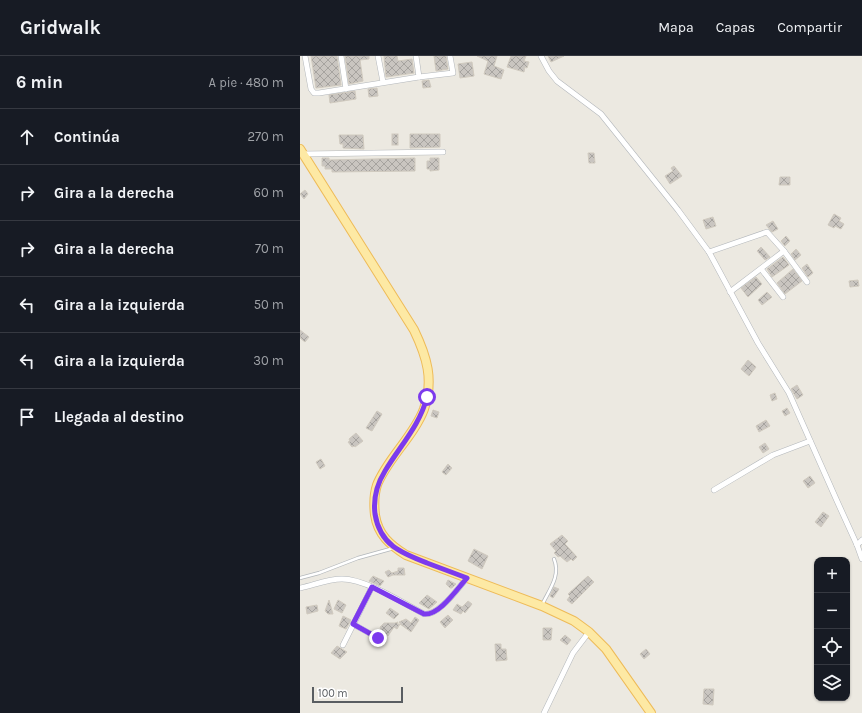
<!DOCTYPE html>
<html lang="es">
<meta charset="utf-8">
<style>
body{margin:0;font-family:Karla,sans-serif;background:#20242c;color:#f1f3f6}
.controls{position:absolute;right:12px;bottom:12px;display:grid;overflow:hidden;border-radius:8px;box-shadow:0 1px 3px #0004}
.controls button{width:36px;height:36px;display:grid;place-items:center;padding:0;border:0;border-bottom:1px solid #363941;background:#171b24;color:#f1f3f6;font:20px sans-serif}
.scale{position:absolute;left:12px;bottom:10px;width:91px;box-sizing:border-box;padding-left:4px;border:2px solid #595d61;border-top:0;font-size:11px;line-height:14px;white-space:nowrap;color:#595d61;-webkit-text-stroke:3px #fff;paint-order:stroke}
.stop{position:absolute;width:12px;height:12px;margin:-9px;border:3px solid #7c3aed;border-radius:50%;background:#fff}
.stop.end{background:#7c3aed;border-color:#fff;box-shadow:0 1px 4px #0008}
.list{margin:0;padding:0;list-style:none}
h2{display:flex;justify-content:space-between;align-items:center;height:52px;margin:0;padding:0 16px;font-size:17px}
h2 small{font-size:13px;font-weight:400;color:#9ea1a6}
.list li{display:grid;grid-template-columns:26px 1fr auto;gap:12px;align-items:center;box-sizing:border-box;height:56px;padding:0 16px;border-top:1px solid #363941}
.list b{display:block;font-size:15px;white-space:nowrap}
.list em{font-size:13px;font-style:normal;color:#9ea1a6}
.icon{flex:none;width:22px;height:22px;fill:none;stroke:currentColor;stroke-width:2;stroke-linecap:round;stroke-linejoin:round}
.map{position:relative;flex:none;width:562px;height:657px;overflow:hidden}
header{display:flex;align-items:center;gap:24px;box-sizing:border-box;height:56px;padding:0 20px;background:#171b24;border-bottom:1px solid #363941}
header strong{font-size:19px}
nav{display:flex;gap:22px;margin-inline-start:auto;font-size:14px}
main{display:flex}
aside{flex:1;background:#171b24}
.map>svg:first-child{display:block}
.building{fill:url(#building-cross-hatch);stroke:#d0cabf}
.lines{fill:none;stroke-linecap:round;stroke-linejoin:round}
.lane-casing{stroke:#b3b7bb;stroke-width:4}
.street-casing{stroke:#b3b7bb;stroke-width:6}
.primary-casing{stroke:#eebb58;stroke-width:10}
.lane{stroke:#fff;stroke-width:2.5}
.street{stroke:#fff;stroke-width:5}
.primary{stroke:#fde9a4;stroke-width:8}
.route{stroke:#7c3aed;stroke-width:5}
</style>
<header>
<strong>Gridwalk</strong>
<nav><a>Mapa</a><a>Capas</a><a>Compartir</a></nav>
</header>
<main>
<aside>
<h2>6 min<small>A pie · 480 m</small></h2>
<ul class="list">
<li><svg class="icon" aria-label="ahead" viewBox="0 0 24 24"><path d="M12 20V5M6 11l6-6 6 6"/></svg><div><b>Continúa</b></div><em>270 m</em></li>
<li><svg class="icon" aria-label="right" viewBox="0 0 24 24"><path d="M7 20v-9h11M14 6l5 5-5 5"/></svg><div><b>Gira a la derecha</b></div><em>60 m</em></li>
<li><svg class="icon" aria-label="right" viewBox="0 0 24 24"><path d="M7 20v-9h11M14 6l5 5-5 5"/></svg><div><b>Gira a la derecha</b></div><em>70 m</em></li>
<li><svg class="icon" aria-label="left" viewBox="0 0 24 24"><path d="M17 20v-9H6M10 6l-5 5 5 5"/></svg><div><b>Gira a la izquierda</b></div><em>50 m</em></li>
<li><svg class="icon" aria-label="left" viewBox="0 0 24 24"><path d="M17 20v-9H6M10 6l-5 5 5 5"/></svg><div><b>Gira a la izquierda</b></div><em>30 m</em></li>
<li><svg class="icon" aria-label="arrive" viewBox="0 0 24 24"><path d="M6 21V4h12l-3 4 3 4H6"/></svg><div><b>Llegada al destino</b></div></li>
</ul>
</aside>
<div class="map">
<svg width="562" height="657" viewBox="0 0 562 657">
<defs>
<pattern id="building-cross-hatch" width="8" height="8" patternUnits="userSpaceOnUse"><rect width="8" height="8" fill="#c9c5c0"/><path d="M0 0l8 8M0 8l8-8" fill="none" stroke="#a6a39f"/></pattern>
</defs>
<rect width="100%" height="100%" fill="#ece9e1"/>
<g class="building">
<path d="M11,0H37L41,29L16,32Z"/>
<path d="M45,0H69V3L60,4L63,25L49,28Z"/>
<path d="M84,0H97L98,5L112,3L114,17L86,21Z"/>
<path d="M134,0H146L148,13L136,15Z"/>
<path d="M177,0H197L194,10L204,14L201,23L184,18L188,5Z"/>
<path d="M211,0H226L224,5L229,6L227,12L225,11L224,16L207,11Z"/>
<path d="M248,0H264L251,6Z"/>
<path d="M172,6L174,20L160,22L158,8Z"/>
<path d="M129,24L131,31L123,32L122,25Z"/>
<path d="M77,32L78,40L69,41L68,33Z"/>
<path d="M55,35L56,43L30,47L29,39Z"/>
<rect x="92" y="78" width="6" height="11"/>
<path d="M110,78H140V91L110,92Z"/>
<path d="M39,79H63L64,93L43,92V88H40Z"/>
<path d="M288,97H294L295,107H289Z"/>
<path d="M22,102H29V104L115,102V115L32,116V113H25V110H22Z"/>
<path d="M130,102H139V114L130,115V113H127V105H130Z"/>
<path d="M374,110L382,120L370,128L365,120L373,115L371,112Z"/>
<path d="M480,121H490V129H479Z"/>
<path d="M5,134L8,138L4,143L0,138Z"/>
<path d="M534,158L541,162L539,165L544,168L541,173L535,170L534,172L528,169Z"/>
<path d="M413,161L416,170L406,173L403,164Z"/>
<path d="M473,165L478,173L472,176L466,169Z"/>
<path d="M486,180L490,185L485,190L481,185Z"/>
<path d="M461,191L470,201L465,204L457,195Z"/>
<path d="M496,193L501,199L495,204L491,198Z"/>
<path d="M483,201L489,209L472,221L467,213Z"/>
<path d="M507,208L513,217L508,221L502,212Z"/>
<path d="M493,213L502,225L485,238L477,227Z"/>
<path d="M456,221L462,228L448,241L441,232Z"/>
<path d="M558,224L559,230L550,231L549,225Z"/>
<path d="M467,236L472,241L462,249L458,244Z"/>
<path d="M0,274L9,281L5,286L0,282Z"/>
<path d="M448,304L456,311L449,320L441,313Z"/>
<path d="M497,329L503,339L497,343L491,333Z"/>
<path d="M475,337L477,343L472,345L470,339Z"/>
<path d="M487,352L490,357L485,360L482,355Z"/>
<path d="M133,354L139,356L137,362L131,360Z"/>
<path d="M77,355L82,358L72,375L66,372Z"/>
<path d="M466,364L470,370L459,376L456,370Z"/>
<path d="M56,377L63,385L55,391L54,390L52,391L48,386L50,385L49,383Z"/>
<path d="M465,387L469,393L463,397L459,391Z"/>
<path d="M21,403L25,410L20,413L16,406Z"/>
<path d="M148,408L152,412L146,419L142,416Z"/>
<path d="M510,420L515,427L508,432L503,425Z"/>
<path d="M523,456L529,460L521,471L515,466Z"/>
<path d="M262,479L268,485L265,488L277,501L273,505L271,503L267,506L260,500L258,501L254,497L256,495L250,488Z"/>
<path d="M174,493L188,500L182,513L168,505Z"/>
<path d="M98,512H104L105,519H93L88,521L85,516L89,514L92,517L98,515Z"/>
<path d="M73,520L84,525L80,530L69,525Z"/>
<path d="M288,520L294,526L272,548L267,544L270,540L268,538Z"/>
<path d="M148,524L156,528L152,532H150L146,528Z"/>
<path d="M254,531L259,533L253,542L250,540Z"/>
<path d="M127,539L137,546L129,553L119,547Z"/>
<path d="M29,544L33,558H28L25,555Z"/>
<path d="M38,544L46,549L42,557L34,553Z"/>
<path d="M168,545L172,548L165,557L163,555L161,558L153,554L157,548L162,551Z"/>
<path d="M17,549L18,555L7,558L6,551Z"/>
<path d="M90,552L99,558L94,563L86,557Z"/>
<path d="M148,559L153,564L145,572L140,566Z"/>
<path d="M43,560L51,564L46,573L39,570Z"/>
<path d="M115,561L119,564L111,576L100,568L97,573L94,571L88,580L84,577L83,578L80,571L84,567H95L98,566L97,568H101L99,566L106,563L111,567Z"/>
<path d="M243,572H252L251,584H243Z"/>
<path d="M265,579L271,584L267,589L260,584Z"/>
<path d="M195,588H201V593H206L207,604L196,605Z"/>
<path d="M37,590L47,596L40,603L31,597Z"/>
<path d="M346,593L350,598L344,603L340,598Z"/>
<path d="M404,633H414L413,649L403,648Z"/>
</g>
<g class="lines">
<defs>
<g id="lane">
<path d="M0,522L19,517L58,502L94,492"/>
<path d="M242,549C249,534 261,520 254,503"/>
</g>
<g id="street">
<path d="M5,0L11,33L14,37H19L119,21L153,17L150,0"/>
<path d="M41,0L46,33"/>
<path d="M78,0L83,26"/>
<path d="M116,0L119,21"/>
<path d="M241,0L249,15L257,25L301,58L378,154L409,196L458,287L489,337L537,445L557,489L562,503"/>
<path d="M3,98L143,96"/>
<path d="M409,196L467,176L484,195L507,226"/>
<path d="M462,214L483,241"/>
<path d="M430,236L484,195"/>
<path d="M414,434L473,399L510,385"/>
<path d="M557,489L562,484"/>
<path d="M0,532C14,529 28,523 42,523C66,523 103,547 124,558C139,560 157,533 167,522"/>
<path d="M53,568L78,582"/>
<path d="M43,589L72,531"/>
<path d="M244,657L273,597L289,576"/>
</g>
<path id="primary" d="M0,93L114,274C127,301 134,324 124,353C114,380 87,403 77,429C74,438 74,450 75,459C78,479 90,489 106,499L242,550L274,565L289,576L306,593L351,657"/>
</defs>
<use href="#lane" class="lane-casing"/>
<use href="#street" class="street-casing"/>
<use href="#primary" class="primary-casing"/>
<use href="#lane" class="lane"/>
<use href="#street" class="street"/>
<use href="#primary" class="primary"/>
</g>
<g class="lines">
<path class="route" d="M78,582L53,568L72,531L124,558C139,560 157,533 167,522C154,517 140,512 127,507C101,497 80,489 75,458C73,442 77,428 85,415C100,390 120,369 127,341"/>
</g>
</svg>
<div class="controls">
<button>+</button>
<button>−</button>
<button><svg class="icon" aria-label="locate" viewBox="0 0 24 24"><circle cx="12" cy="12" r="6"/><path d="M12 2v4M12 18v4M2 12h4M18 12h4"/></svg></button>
<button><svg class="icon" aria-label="layers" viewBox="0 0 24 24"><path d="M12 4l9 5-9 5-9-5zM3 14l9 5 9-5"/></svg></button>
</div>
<div class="scale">100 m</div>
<div class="stop" style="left:127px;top:341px"></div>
<div class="stop end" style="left:78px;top:582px"></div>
</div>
</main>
